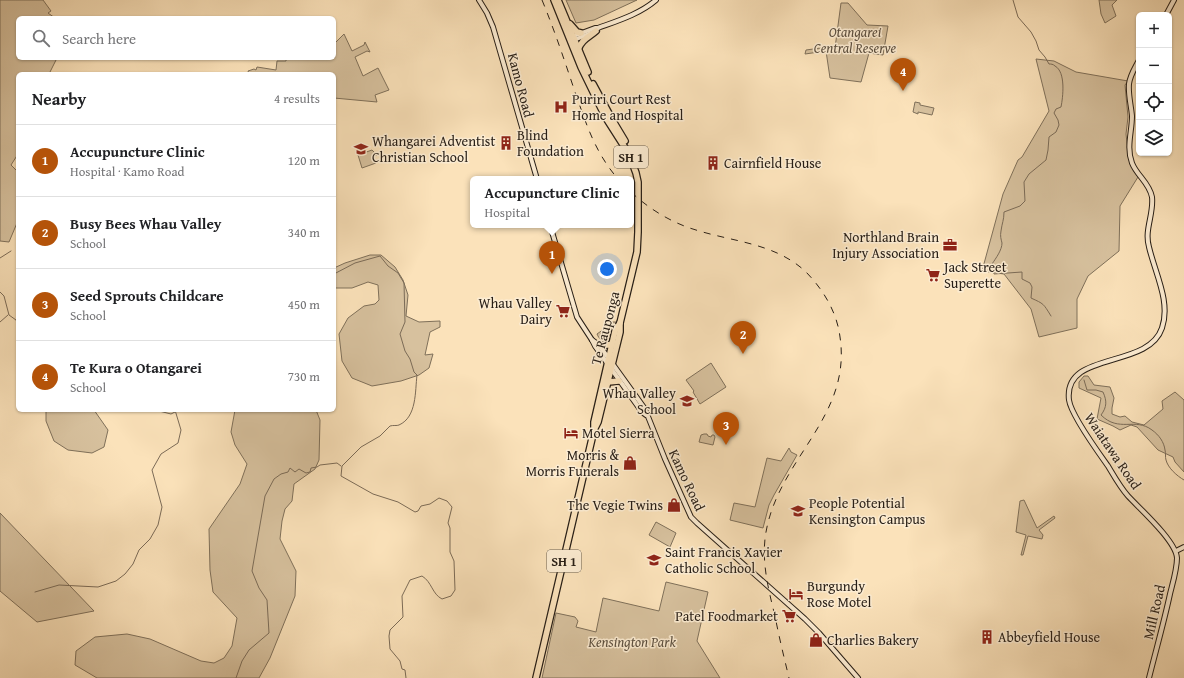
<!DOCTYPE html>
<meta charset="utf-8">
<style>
body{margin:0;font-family:"Gentium Book Plus",serif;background:#f6f6f6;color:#202124}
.controls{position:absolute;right:12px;top:12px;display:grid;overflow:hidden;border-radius:6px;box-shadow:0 1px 3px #0004}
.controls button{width:36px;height:36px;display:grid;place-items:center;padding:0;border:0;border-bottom:1px solid #e0e0e0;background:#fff;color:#202124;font:20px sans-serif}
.you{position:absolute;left:607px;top:269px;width:14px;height:14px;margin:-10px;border:3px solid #fff;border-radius:50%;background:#1a73e8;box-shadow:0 0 0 6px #1a73e833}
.badge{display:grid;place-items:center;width:26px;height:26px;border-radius:50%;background:#b45309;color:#fff;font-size:13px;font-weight:700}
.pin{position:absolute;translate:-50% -33px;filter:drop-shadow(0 1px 2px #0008)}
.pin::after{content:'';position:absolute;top:21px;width:14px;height:12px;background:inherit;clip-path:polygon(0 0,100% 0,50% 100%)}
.popup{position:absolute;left:470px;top:176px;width:164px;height:52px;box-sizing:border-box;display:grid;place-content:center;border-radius:6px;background:#fff;filter:drop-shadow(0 1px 3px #0005);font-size:13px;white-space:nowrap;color:#757577}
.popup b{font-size:15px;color:#202124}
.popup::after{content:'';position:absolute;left:50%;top:100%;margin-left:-8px;border:8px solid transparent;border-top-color:#fff}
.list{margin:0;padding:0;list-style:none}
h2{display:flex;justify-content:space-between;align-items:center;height:52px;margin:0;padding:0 16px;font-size:17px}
h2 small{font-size:13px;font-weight:400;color:#757577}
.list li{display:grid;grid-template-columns:26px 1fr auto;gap:12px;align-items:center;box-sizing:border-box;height:72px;padding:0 16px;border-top:1px solid #e0e0e0}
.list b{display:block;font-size:15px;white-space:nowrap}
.list p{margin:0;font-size:13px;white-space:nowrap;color:#757577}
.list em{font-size:13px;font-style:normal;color:#757577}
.icon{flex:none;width:22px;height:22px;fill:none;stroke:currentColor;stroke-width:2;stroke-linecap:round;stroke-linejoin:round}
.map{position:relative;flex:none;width:1184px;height:678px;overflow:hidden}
.search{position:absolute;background:#fff;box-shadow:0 1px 3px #0004;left:16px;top:16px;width:320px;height:44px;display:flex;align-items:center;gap:10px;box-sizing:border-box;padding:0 14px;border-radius:6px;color:#757577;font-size:15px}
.panel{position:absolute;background:#fff;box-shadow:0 1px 3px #0004;left:16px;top:72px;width:320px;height:340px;border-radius:6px}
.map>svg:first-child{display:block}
.green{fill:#d7c19e;stroke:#7f705a}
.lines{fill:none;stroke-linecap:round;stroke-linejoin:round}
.stream{stroke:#7b6b57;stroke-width:1}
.secondary-casing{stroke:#271e16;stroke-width:6}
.highway-casing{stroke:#271e16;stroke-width:8}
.secondary{stroke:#fcecd2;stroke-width:4}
.highway{stroke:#fbe2ba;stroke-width:5.5}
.rail{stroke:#271e16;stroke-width:1;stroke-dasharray:7 7;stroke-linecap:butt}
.labels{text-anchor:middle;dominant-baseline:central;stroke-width:3;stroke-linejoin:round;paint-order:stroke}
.shield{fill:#fcecd2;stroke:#675c4e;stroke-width:1}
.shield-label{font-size:13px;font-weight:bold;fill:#271e16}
.park-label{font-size:14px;font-style:italic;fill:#5c4f3f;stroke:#fcecd2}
.street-label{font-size:14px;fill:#271e16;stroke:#fcecd2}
.poi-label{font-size:14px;fill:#271e16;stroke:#fcecd2;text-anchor:start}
</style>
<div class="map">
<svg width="1184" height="678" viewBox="0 0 1184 678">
<rect width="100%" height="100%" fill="#fbe2ba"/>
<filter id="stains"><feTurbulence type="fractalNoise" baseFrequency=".005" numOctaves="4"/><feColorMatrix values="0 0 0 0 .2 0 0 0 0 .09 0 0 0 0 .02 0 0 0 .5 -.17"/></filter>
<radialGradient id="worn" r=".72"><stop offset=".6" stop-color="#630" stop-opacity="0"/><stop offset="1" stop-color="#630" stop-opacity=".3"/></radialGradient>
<g class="green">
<path d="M0,0H43L51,11L48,13L55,18H18V58H57L49,74H18V154L11,165L18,172V215L17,216V223L9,242L0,241Z"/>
<path d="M566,0H637L594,20L576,23Z"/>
<path d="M1099,0H1117L1112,5L1116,16L1105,23L1101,14Z"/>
<path d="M841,3H848L867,25L888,26L883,55L869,53L861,82L830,78L826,51L805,54L806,50L828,47L835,48Z"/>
<path d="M344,34L352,51L364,45L365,42L370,52L367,51L355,57L363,76L378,68L389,90L375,95L377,102L334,98V74H249L248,71L254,69L256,70L257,67L276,70L277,61H286V58H334V44Z"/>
<path d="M1036,59L1054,61L1076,72L1128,81L1125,85L1128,117L1126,134L1127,143L1131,164L1138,177L1120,206L1119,251L1088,276L1077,299V328L1039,337L1031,309L1004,274L982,271L1003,194L1018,160L1022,157L1049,111Z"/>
<path d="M915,102L920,103V105L934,108L932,115L918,112V114L913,112Z"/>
<path d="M372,150L377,155L373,156L376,163L362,168L358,155Z"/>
<path d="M370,255H381L395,267L403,280L408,295L406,316L419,322L440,321V327L430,332L425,355L433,354L429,368L419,375L401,381L372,386L352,378L342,361L339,334L348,318L364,306L375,304L379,300L378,285L368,282L352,288H336L334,287V268L345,263Z"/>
<path d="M612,322H616L611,340L607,343C602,341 599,339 597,334L604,329L606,330H608Z"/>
<path d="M711,363L726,387L700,404L693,392L694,391L686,380Z"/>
<path d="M1084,376H1088L1094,385L1110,387L1114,398L1112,408V414L1120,417L1125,416L1132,422L1144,425L1163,409L1162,401L1175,392L1184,400V472L1175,462L1173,457L1158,450L1137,427L1131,425L1120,430L1113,426L1097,419L1101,398L1079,388V382Z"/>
<path d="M46,410H94L108,430L104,447L92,453L68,450L54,441L46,421Z"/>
<path d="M235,410H316L320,420L319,460L315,469L294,484L292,501L285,509L282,521L280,539L296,571L295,596L270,658L259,678H97L75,665L76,651L95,637L127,634L150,639L201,661L214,663L224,658L232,646L237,618L213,592L210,570L209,529L240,484L247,464L235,445L231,432Z"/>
<path d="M704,434H707L708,436L711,437L712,435H714L715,437L713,445L699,442L701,435Z"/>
<path d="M789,448L791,452L797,455L774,495L769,505L763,528L730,520L734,503L755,507L767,458L781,461Z"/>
<path d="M1024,500L1037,528L1054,516L1055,518L1039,530L1043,535L1042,539L1028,536L1023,555H1021L1026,535L1016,532L1020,501Z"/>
<path d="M0,513L94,611L37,622L0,591Z"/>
<path d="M656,522L676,533L670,547L649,535Z"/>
<path d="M666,582L708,592L697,641L720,678H542L556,613L575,617L578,621L576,627L596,632L603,598L659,611Z"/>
</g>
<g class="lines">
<g class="stream">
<path d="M1013,0L1018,17L1031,32L1036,41L1039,50L1045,57L1049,64C1051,64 1053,64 1055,66C1066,72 1063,97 1061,107L1056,109L1054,113L1058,120L1059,125L1056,132L1049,137L1048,150L1046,160L1029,174L1024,182L1025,201L1020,206L1004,212C1004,220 1002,223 1001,231C1000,236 1001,239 1002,243C1002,250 996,258 992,264L994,274L1022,272V279L1030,283L1032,287L1031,298C1044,304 1043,303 1051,316"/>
<path d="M0,258L11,251"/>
<path d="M334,274L355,263L380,256L388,266L398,273L404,283L405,322L400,334L405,351L410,359L414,372L417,375C415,391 417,417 399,425C397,426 393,425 390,426L380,436L361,447L342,466L341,476L373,494L398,502L415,512L418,511L421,506L430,504L439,498L447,501L452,507L448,523L450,528V552L454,561L455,590L451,596L442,599C432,594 432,582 422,576L410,580L402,596L403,617L390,630L389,636L390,649L400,661L402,669L405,670L406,678"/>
<path d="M0,292L4,296L9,315L16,320L18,323"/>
<path d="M0,322L8,315"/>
<path d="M1084,380L1087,390H1096L1103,392C1107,401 1107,407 1101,415C1119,433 1135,417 1152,430C1159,435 1164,442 1165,450C1166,453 1165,457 1166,460C1168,468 1177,476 1184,480"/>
<path d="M155,410L171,414L175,412"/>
<path d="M35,592L59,585L98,587L116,581L125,574L133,564L139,550L150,539L158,525L162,507L152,470L161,454L178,443L181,430L175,410"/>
<path d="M236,678L242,661L249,650L269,633L267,600L259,588L252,571L265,496L274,479L281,474L288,472L290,468L295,472L299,469L306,473L310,472L311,468L317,467L320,465L337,463L341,466"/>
</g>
<defs>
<g id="secondary">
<path d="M479,0L487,13L493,27L537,179"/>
<path d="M1166,15L1174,0"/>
<path d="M571,37L595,28H598C617,21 640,14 656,0"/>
<path d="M574,40L591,33"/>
<path d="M1139,60C1135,68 1130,75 1129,84C1128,94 1131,105 1132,116C1132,132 1126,147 1132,163C1137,176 1149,182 1152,197C1154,214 1144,230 1149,247C1155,273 1171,302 1162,328C1148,370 1063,350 1069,400C1071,415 1098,452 1108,466C1114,476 1120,487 1128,496C1140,509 1176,541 1177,558C1177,569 1173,582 1170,594C1164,622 1156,650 1149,678"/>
<path d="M550,225L577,317L592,340L595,346L642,412L646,415"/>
<path d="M592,340L599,345L645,409L665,459L691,517L697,523L805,619L819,633L858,678"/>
<path d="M1176,551L1184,547"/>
</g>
<g id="highway">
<path d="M554,0L581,67L598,102L606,118L629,154L636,173L638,182V232L637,252L632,273L620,323L615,331L594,422V430"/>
<path d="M558,0L588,72"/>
<path d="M570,24L577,32L581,33"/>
<path d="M578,50C581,40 589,37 596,31"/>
<path d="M593,84L613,121L625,141"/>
<path d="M599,345H608L612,344"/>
<path d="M608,382L619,381"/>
<path d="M536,678L594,430L598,422L620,332V323"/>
</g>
</defs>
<use href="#secondary" class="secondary-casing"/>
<use href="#highway" class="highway-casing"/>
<use href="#secondary" class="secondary"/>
<use href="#highway" class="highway"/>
<g class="rail">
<path d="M542,0C554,29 564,59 574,89C586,123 594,151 618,179"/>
<path d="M631,192C649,209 672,223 696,230C734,242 774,243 805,271C823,289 837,312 840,337C852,417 779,458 766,532C761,560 768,588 775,616C779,637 784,657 789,678"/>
</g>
</g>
<defs>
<symbol id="hospital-bare" viewBox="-9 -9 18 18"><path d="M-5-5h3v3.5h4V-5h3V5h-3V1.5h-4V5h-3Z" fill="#8f2418" stroke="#fcecd2" stroke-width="2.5" paint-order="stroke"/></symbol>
<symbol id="building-bare" viewBox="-9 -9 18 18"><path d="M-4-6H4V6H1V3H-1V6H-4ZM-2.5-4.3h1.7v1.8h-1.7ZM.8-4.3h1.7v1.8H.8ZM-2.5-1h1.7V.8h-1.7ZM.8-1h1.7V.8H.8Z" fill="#8f2418" stroke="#fcecd2" stroke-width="2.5" paint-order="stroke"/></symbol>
<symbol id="school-bare" viewBox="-9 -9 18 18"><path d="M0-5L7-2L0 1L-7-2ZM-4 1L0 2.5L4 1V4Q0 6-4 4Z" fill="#8f2418" stroke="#fcecd2" stroke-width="2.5" paint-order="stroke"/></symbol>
<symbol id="office-bare" viewBox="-9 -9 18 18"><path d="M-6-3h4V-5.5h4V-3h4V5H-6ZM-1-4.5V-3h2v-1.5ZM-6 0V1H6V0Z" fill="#8f2418" stroke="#fcecd2" stroke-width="2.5" paint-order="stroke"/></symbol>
<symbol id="supermarket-bare" viewBox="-9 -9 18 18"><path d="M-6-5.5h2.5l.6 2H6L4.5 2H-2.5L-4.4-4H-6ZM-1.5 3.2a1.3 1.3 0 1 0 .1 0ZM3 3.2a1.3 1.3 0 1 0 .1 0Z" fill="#8f2418" stroke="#fcecd2" stroke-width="2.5" paint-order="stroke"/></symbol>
<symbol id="hotel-bare" viewBox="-9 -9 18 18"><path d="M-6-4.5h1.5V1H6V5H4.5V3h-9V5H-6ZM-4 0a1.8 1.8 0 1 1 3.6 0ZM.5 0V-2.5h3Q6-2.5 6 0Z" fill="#8f2418" stroke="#fcecd2" stroke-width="2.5" paint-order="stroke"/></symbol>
<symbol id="shop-bare" viewBox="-9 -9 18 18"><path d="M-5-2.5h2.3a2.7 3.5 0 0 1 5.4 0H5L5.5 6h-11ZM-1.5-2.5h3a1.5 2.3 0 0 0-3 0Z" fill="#8f2418" stroke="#fcecd2" stroke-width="2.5" paint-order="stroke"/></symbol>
<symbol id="university-bare" viewBox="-9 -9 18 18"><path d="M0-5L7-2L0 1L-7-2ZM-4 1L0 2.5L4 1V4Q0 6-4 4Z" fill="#8f2418" stroke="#fcecd2" stroke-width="2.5" paint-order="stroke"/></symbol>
</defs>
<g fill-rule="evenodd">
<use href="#hospital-bare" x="551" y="97" width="20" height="20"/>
<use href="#building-bare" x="496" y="133" width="20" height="20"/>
<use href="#school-bare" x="351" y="139" width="20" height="20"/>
<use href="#building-bare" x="703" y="153" width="20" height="20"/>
<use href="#office-bare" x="940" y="235" width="20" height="20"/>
<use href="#supermarket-bare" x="923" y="265" width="20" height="20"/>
<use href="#supermarket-bare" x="553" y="301" width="20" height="20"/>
<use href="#school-bare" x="677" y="391" width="20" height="20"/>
<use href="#hotel-bare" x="561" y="423" width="20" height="20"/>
<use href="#shop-bare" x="620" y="453" width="20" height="20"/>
<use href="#shop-bare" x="664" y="495" width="20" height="20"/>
<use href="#university-bare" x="788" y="501" width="20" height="20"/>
<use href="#school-bare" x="644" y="550" width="20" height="20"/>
<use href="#hotel-bare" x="786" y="584" width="20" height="20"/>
<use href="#supermarket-bare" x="779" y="606" width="20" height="20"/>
<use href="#building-bare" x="977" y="627" width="20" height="20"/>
<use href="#shop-bare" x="806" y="630" width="20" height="20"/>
</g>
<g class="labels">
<g class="shield">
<rect x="614" y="146" width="34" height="22" rx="3"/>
<rect x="547" y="550" width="34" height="22" rx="3"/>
</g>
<g class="shield-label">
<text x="631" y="157">SH 1</text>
<text x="564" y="561">SH 1</text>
</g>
<g class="park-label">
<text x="855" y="32">Otangarei<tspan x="855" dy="16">Central Reserve</tspan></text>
<text x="632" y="642">Kensington Park</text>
</g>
<g class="street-label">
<text transform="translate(521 85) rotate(75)">Kamo Road</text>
<text transform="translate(605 328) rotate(-75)">Te Rauponga</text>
<text transform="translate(1113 451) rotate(56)">Waiatawa Road</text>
<text transform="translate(687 480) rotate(65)">Kamo Road</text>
<text transform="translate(1154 612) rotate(-77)">Mill Road</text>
</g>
<g class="poi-label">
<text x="572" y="99">Puriri Court Rest<tspan x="572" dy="16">Home and Hospital</tspan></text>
<text x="517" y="135">Blind<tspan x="517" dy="16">Foundation</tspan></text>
<text x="372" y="141">Whangarei Adventist<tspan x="372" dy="16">Christian School</tspan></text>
<text x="724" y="163">Cairnfield House</text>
<text x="939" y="237" text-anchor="end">Northland Brain<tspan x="939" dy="16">Injury Association</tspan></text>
<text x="944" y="267">Jack Street<tspan x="944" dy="16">Superette</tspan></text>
<text x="552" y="303" text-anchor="end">Whau Valley<tspan x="552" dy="16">Dairy</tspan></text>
<text x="676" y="393" text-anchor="end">Whau Valley<tspan x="676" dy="16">School</tspan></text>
<text x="582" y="433">Motel Sierra</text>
<text x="619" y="455" text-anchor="end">Morris &amp;<tspan x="619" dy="16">Morris Funerals</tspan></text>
<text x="809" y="503">People Potential<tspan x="809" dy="16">Kensington Campus</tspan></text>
<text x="663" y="505" text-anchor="end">The Vegie Twins</text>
<text x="665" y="552">Saint Francis Xavier<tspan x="665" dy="16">Catholic School</tspan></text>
<text x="807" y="586">Burgundy<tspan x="807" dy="16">Rose Motel</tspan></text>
<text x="778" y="616" text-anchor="end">Patel Foodmarket</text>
<text x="998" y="637">Abbeyfield House</text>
<text x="827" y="640">Charlies Bakery</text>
</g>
</g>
<rect width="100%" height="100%" filter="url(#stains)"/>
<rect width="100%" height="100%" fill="url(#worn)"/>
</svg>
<div class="controls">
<button>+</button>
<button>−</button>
<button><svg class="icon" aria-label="locate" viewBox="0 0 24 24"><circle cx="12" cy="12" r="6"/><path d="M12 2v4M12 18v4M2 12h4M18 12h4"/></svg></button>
<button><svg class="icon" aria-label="layers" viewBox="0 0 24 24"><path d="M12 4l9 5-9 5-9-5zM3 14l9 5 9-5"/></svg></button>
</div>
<div class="you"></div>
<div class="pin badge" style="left:552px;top:274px">1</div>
<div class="popup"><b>Accupuncture Clinic</b>Hospital</div>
<div class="pin badge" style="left:743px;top:354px">2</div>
<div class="pin badge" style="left:726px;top:445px">3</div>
<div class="pin badge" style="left:903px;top:91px">4</div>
<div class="search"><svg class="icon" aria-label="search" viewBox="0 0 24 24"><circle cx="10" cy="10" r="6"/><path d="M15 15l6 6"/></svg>Search here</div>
<section class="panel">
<h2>Nearby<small>4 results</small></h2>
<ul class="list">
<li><span class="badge">1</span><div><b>Accupuncture Clinic</b><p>Hospital · Kamo Road</p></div><em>120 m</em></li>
<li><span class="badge">2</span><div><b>Busy Bees Whau Valley</b><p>School</p></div><em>340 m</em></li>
<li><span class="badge">3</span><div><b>Seed Sprouts Childcare</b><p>School</p></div><em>450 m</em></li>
<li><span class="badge">4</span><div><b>Te Kura o Otangarei</b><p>School</p></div><em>730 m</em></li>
</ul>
</section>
</div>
